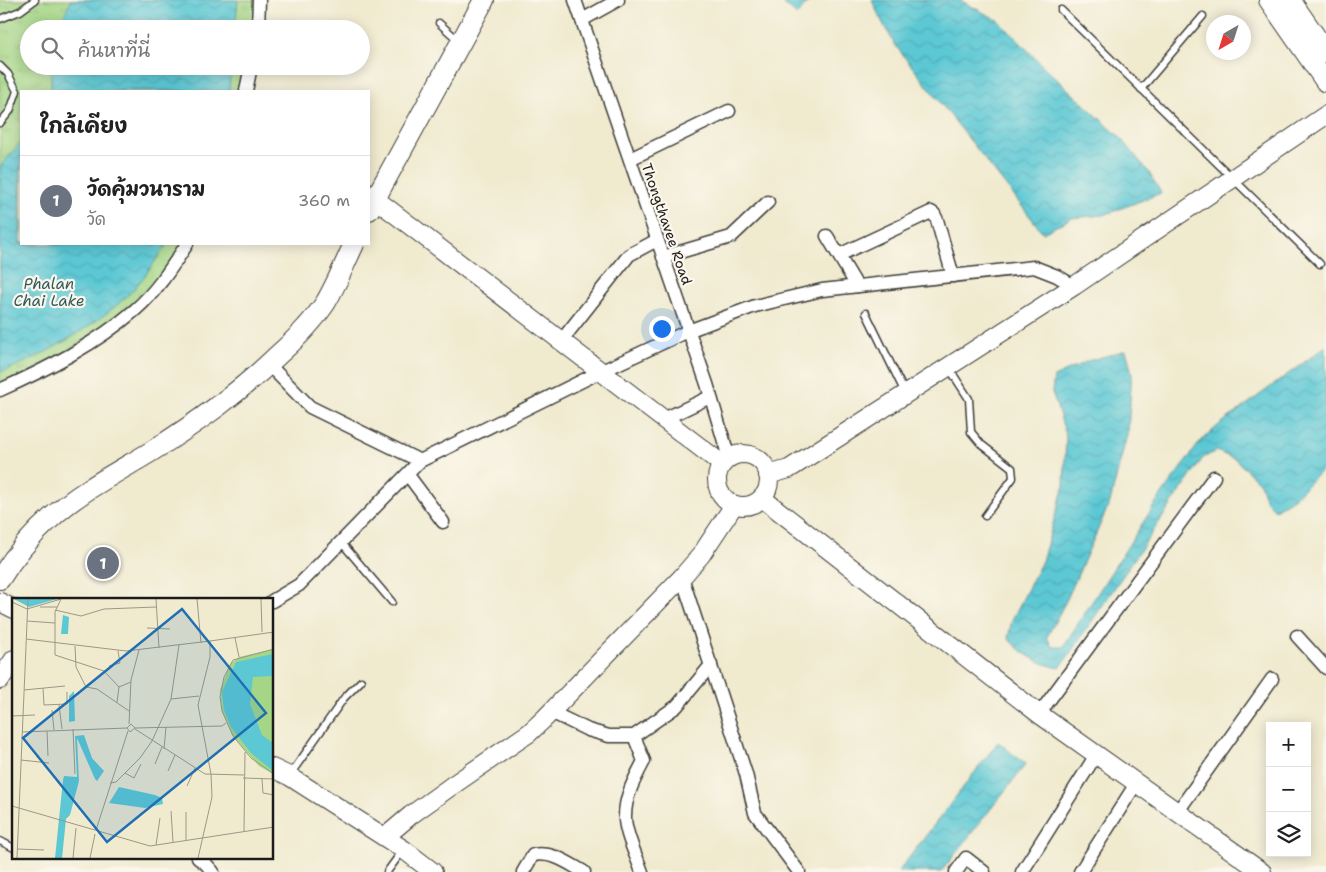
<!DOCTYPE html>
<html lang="th">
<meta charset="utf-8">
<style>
body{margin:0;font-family:"Shantell Sans","Playpen Sans Thai",sans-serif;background:#f2f2f2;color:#222}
.controls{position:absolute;right:15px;bottom:15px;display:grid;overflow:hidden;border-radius:0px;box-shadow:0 2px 12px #0003}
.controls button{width:45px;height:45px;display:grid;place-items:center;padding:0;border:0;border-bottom:1px solid #e0e0e0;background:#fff;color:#222;font:25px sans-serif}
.compass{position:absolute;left:1206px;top:15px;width:45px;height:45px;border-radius:50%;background:#fff;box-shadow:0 2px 12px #0003;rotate:219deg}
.you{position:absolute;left:661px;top:328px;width:18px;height:18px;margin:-12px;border:4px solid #fff;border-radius:50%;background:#1a73e8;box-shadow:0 0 0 8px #1a73e833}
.badge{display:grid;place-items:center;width:32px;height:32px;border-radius:50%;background:#1a73e8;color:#fff;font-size:16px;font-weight:700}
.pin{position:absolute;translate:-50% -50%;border:2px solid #fff;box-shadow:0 1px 5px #0006}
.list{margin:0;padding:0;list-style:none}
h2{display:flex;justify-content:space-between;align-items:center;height:65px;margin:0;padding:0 20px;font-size:21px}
h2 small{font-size:16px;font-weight:400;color:#767676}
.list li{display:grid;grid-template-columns:32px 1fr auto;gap:15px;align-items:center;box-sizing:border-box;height:90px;padding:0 20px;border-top:1px solid #e0e0e0}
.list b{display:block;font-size:19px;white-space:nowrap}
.list p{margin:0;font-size:16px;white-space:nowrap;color:#767676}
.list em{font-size:16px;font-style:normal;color:#767676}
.icon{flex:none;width:28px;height:28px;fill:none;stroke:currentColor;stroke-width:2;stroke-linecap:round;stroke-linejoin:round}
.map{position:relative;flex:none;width:1326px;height:872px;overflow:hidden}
.search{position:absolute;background:#fff;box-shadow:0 2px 12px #0003;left:20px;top:20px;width:350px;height:55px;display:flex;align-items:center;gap:12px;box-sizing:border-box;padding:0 18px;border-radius:28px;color:#767676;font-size:19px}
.panel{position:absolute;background:#fff;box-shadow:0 2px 12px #0003;left:20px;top:90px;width:350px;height:155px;border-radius:0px}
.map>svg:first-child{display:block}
.park{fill:url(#park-tufts);stroke:#607951}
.water{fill:url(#water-waves);stroke:#3c7278}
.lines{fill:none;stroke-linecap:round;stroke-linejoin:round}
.lane-casing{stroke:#3c3b37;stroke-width:9}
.street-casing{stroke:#3c3b37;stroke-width:15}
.secondary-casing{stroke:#3c3b37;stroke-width:20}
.primary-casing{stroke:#3c3b37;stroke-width:22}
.lane{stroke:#fff;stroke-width:6}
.street{stroke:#fff;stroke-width:12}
.secondary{stroke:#fff;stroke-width:18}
.primary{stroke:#fff;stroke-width:20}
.labels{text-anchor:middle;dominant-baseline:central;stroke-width:4.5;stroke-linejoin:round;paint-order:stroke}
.street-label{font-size:14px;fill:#1c1c1c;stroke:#fbf7ec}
.water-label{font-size:15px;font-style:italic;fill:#32585c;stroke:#fbf7ec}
.inset-road{fill:none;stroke:#9b9887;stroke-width:1}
.view{fill:#1f6fb2;fill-opacity:0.15;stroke:#1f6fb2;stroke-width:2.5}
.inset-edge{fill:none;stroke:#1c1c1c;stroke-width:2.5}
</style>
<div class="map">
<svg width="1326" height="872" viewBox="0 0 1326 872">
<defs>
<pattern id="park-tufts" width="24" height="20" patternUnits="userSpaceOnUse" patternTransform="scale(1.25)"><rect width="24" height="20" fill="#a4d686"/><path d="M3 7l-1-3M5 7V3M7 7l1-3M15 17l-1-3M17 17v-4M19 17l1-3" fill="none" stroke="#8db773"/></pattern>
<pattern id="water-waves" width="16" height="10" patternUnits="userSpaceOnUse" patternTransform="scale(1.25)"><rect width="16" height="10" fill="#5cc8d4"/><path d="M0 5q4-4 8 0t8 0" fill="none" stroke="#4fabb5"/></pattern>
</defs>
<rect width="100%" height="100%" fill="#fbf7ec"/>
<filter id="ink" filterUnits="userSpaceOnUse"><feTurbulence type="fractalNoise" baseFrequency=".02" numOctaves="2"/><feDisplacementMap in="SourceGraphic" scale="10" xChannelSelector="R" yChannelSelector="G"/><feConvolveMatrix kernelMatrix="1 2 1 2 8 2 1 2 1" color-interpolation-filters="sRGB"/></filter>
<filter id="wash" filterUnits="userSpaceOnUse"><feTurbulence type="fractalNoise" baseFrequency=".0096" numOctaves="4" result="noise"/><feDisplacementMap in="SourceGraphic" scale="20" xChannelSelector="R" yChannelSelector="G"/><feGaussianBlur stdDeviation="1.12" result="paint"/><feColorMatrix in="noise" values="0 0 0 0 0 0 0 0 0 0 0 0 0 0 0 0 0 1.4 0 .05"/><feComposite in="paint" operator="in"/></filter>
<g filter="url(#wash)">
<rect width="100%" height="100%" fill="#f0eacf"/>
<path class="park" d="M0,0H259L258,29H29V66H251L246,91H21V244H187L136,310L0,390Z"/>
<g class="water">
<path d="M71,0H238L235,29H58Z"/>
<path d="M779,0H810L797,15Z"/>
<path d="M872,0H959L998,20L1048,71L1122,139L1150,174L1161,193L1104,215L1072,218L1043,233L895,45L879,16Z"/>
<path d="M51,66H231L229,91H51Z"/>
<path d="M21,142V244H167C156,259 146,276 133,290C105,320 39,360 0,372V167Z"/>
<path d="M1326,346V466L1295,497L1275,510L1266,501L1260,483L1235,459L1216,451L1203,458L1060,668C1039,664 1021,654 1008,638L1012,620L1042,561L1064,486L1066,435L1052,392L1054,377L1088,361L1126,350L1132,373L1128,431L1110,502L1068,597L1047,637L1052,647H1063L1155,504L1200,442L1219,425Z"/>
<path d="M998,742L1026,764L941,872H898Z"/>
</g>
</g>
<g filter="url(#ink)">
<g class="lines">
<defs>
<g id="lane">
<path d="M1061,10L1320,264"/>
<path d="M0,19L20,11L35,0"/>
<path d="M439,23L458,40"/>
<path d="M0,66L8,74L17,91L10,111L0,123"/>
<path d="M1141,89L1203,16"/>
<path d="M866,313L905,393"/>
<path d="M949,368L969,399L971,432L981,444L1012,468L1013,478L985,516"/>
<path d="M341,542L392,602"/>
<path d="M290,775L344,698L361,681"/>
<path d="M0,841L14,848"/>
<path d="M387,872L403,850"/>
</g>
<g id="street">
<path d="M575,0L707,384L729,458"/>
<path d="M582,20L618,0"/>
<path d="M258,29L259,0"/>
<path d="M246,91L251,66"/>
<path d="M630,159L729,111"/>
<path d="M827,236L857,286"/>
<path d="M839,255L931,212L934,214L937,220L953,276"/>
<path d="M663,257L731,237L768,202"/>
<path d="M562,340L629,255L657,240"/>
<path d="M269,365L310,407L420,461"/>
<path d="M0,390C47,369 96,344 135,310C156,292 172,267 187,244"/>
<path d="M664,419L710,397"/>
<path d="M408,475L443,522"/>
<path d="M682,577L746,774L755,813L799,872"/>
<path d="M272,601L299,585L420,461L602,371L688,331L755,306L822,290L1034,267L1057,276L1074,286"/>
<path d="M1297,636L1326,668"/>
<path d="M551,712L588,730L609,736H634L677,706L711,665"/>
<path d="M1039,714L1214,477"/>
<path d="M634,736L644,761C635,778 625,796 625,816C624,831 637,857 642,872"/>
<path d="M1178,811L1272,679"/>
<path d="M198,858L206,864L213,872"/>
<path d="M523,872L533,855C552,851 568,863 584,872"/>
<path d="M956,872L966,858L984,872"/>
<path d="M1022,872L1096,755"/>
<path d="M1080,872L1137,782"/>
</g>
<g id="secondary">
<path d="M374,198L722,464"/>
<circle cx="743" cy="480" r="26"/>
<path d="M768,475L789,469L1074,286L1326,115"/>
<path d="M762,498L1039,714L1262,872"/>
<path d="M0,602L14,609"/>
<path d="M0,680L14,659"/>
<path d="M272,768L289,776L403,849L433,872"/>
<path d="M385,837L411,815L450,787L529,733L545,718L682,577L701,555L734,505"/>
</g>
<g id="primary">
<path d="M1269,0L1326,82"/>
<path d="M1290,0L1326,52"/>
<path d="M369,210L484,0"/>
<path d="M0,579C14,556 31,536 51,518C80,491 118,472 152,451C198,422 239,393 278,355C296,339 313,322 326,302C337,283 345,263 354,244"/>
</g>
</defs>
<use href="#lane" class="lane-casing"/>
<use href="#street" class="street-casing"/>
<use href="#secondary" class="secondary-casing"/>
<use href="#primary" class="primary-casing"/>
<use href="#lane" class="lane"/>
<use href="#street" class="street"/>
<use href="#secondary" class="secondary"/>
<use href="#primary" class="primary"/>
</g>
</g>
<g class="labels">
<g class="street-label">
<text transform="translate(667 224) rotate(71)">Thongthavee Road</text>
</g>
<g class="water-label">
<text x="49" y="284">Phalan<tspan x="49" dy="17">Chai Lake</tspan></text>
</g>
</g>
<g transform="translate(12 598)">
<rect width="261" height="261" fill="#f0eacf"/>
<path d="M261,51V176L247,168L221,138L210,113L208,92L218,66L227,59Z" fill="#a4d686"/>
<path d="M2,1H45L17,9ZM51,17L57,19L56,36H49ZM261,56V78L241,79L238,106L250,137L261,145V173L239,155L219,129L212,112L210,94L224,64ZM62,93L63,123L57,124V98ZM72,137L80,160L92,173L85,183L83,181L65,140L67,183L58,217L54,221L50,260H43L51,182L52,178L65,179L63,138ZM107,189L143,197L150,200L151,206L133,210L97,205Z" fill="#5cc8d4"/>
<path class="inset-road" d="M49,1L43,14V57L92,73L107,89M144,1L147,50M185,1L189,45M249,1L250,34M0,4L15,11L49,1M28,9H45M43,12L69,18L92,11L144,9M15,23L43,25M135,30L158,31M223,40L227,59M14,41L114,53L198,43M63,48L64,69L74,89L85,91L117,113M262,51L221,62L212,79L208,99L210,113L221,138L239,160L262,176M97,68L108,65L106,53M31,90L32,107L55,106V94M12,92L53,88M159,101L187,98M105,104L107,89L119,84M47,107L50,131M40,112L42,132M0,118L23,117M117,126L119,82L127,52M123,130L210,128L214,125M61,131L63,176M123,131L193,176L232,177M35,133L36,158M10,134L115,130L119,126L123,130L118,134L115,130M152,151L154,129M9,162L37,165M143,166L150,149M156,173L163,157M113,175L122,180L129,166M231,180L262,181M250,181L251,195L262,197M98,185L104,184L128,160L140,143L159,101L167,47M175,188L183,170M0,208L138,248L262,229M159,213L161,244M84,232L116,133M232,233L233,154M174,242V214M144,247L148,220M5,251L32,252M5,260L16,1M61,260L64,230M78,260L83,236M186,260L200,199L199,176L186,107L198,59V43L262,34"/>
<path class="view" d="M170,11L254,115L95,244L11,140Z"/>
<rect width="261" height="261" class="inset-edge"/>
</g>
</svg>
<div class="controls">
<button>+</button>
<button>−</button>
<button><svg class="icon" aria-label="layers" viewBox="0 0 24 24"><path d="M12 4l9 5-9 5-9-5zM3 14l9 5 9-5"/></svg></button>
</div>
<svg class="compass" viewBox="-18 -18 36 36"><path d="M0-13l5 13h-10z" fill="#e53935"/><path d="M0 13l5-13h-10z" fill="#767676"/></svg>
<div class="you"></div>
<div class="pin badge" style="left:103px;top:563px;background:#6b7280">1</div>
<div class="search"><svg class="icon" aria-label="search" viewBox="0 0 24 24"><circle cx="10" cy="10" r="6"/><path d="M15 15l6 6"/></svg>ค้นหาที่นี่</div>
<section class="panel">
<h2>ใกล้เคียง<small></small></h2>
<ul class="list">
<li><span class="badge" style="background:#6b7280">1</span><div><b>วัดคุ้มวนาราม</b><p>วัด</p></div><em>360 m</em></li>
</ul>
</section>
</div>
